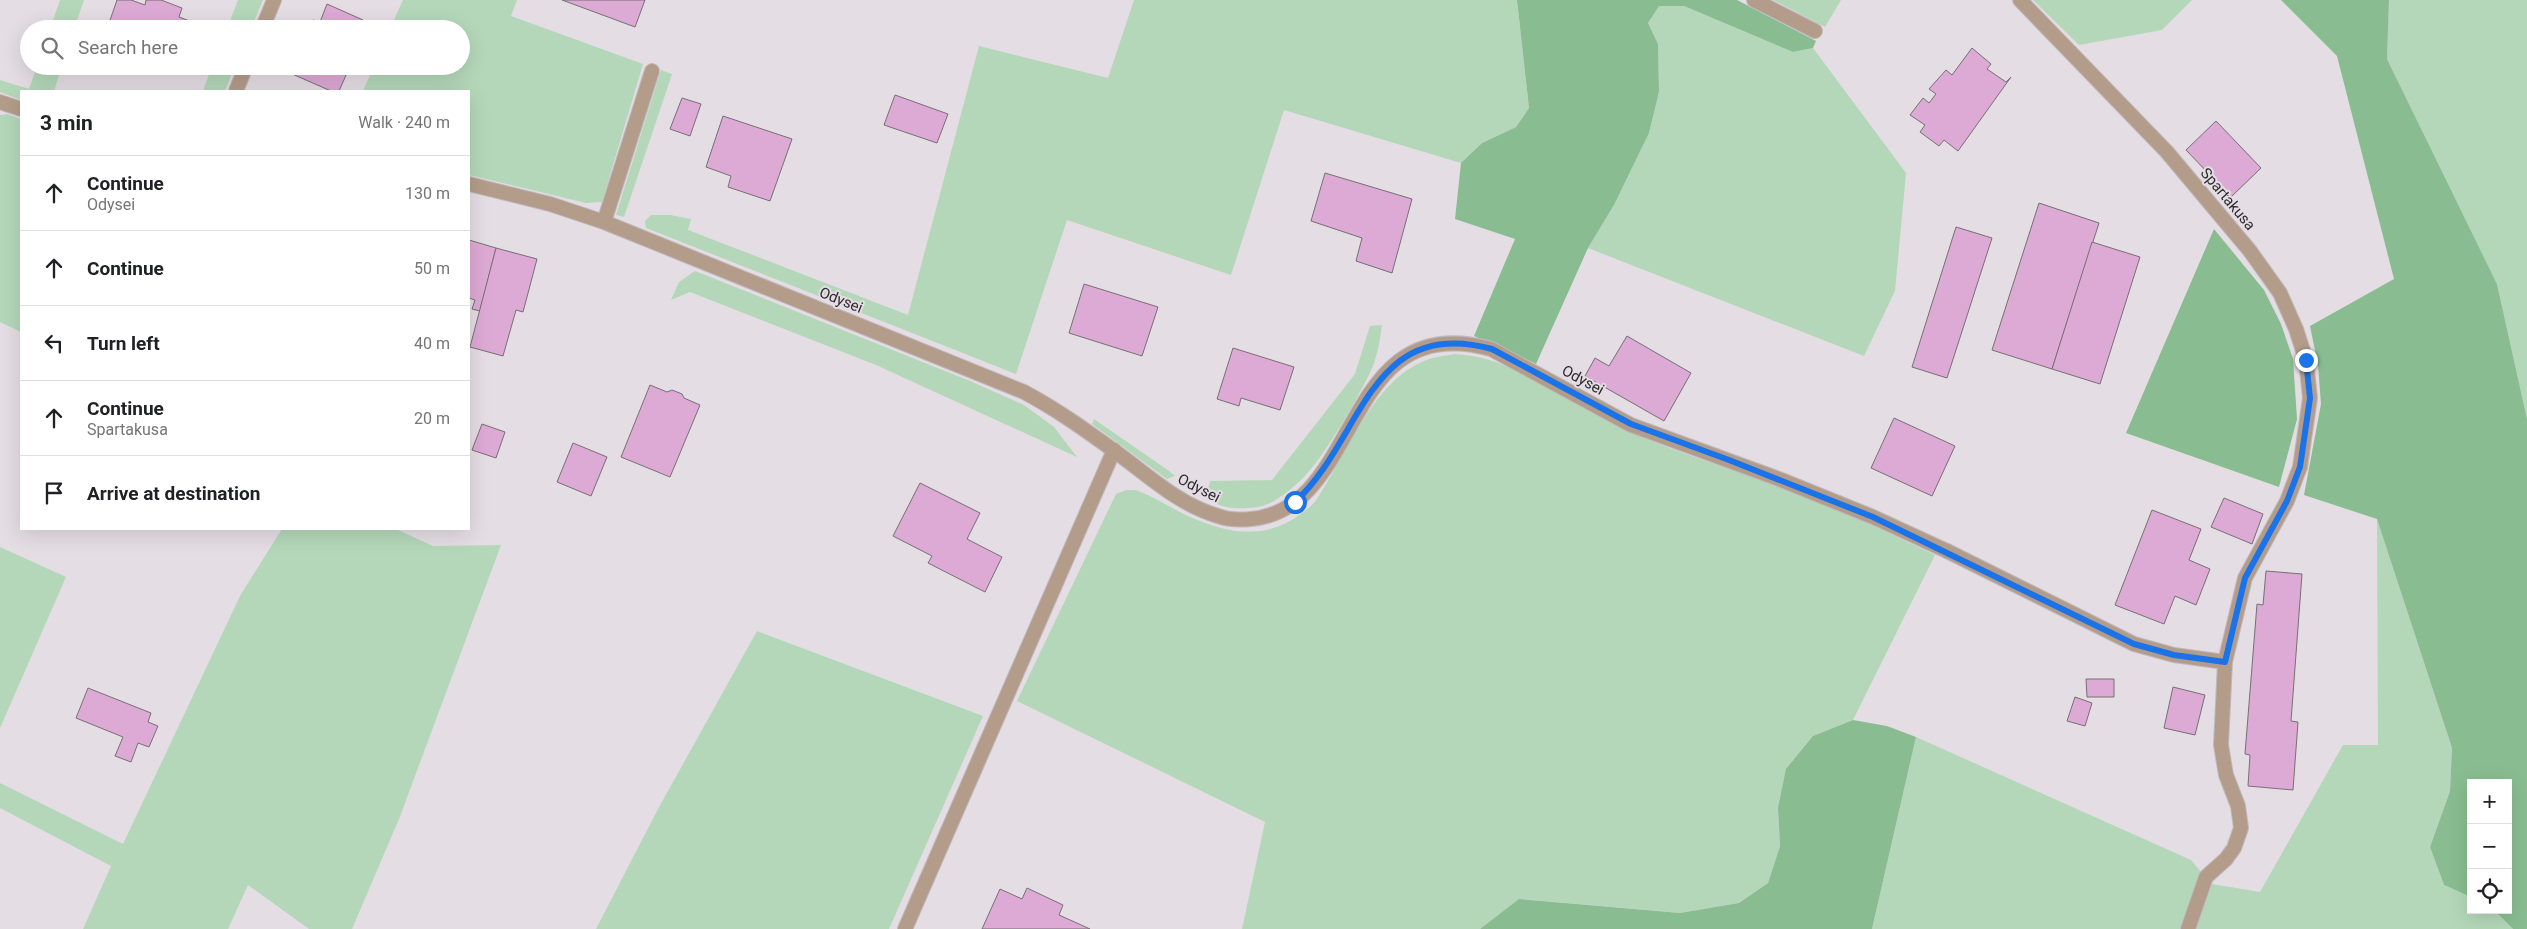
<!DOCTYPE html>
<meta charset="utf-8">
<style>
body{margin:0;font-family:Roboto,sans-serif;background:#f2f2f2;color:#202124}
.controls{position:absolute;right:15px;bottom:15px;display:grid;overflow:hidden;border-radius:0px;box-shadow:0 5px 20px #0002}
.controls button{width:45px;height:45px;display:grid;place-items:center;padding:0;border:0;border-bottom:1px solid #e0e0e0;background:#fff;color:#202124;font:25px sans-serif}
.stop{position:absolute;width:15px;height:15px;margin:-11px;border:4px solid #1a73e8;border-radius:50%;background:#fff}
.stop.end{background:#1a73e8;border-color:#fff;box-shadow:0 1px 5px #0008}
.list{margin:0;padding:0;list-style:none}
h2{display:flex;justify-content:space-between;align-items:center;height:65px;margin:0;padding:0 20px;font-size:21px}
h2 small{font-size:16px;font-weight:400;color:#757577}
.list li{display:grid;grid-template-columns:32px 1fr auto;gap:15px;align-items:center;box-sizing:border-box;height:75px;padding:0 20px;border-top:1px solid #e0e0e0}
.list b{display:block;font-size:19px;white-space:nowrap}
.list p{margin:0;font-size:16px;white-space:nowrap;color:#757577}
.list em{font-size:16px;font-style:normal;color:#757577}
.icon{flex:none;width:28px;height:28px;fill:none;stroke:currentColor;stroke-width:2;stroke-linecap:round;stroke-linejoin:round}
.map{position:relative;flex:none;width:2527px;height:929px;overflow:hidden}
.search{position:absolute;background:#fff;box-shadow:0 5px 20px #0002;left:20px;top:20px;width:450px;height:55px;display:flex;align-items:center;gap:12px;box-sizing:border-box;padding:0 18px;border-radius:28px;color:#757577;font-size:19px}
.panel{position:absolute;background:#fff;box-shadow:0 5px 20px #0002;left:20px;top:90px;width:450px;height:440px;border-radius:0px}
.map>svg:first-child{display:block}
.green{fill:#b4d7b9}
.forest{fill:#89bd91}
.building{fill:#dda9d5;stroke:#767075}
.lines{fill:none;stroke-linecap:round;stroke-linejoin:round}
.service-casing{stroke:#bfb9bf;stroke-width:16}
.minor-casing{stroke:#bfb9bf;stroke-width:16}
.service{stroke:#b39d8a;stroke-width:14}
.minor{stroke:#b39d8a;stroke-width:14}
.route{stroke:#1a73e8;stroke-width:6}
.labels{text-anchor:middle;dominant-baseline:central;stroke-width:4;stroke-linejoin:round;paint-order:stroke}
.street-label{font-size:15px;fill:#2d2a2d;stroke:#e4dde3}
</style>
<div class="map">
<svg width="2527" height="929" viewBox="0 0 2527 929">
<rect width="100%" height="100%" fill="#e4dde3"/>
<g class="green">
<path d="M60,0H84L74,29H50Z"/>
<path d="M238,0H263L251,29H227Z"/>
<path d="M403,0H517L511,16L643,64L602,202L586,203L469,175V91H363L374,66H461V29H390Z"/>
<path d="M1134,0H1517L1529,108L1516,127L1482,143L1461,163L1284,110L1231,275L1067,220L1016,374L646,228L645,221L651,215H670L691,219L688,230L908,315L979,46L1108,78Z"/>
<path d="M1773,0H1841L1825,27Z"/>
<path d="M2033,0H2192L2162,30L2079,45Z"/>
<path d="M2389,0H2527V419L2497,284L2387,59Z"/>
<path d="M1659,5L1684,6L1793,52L1813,48L1906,173L1895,291L1864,356L1588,248L1614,205L1649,133L1659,92L1658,44L1648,23Z"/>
<path d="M37,66H62L54,91H21V100L0,92V80L29,89Z"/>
<path d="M212,66H235L225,91H203Z"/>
<path d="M661,70L672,74L624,217L616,215Z"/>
<path d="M7,114L21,119V332L0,322V115Z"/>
<path d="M695,271L970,381L1024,405L1054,427L1077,457L876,365L690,292L671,300L679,282Z"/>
<path d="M1382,325C1380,339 1378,353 1373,366C1362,392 1322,461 1302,479C1291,489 1279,500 1265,505C1252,510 1209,512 1208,492C1207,489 1210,484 1210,481L1272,480L1355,374L1370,326Z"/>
<path d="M1454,354C1515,356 1575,406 1629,431C1676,453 1726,467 1775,485C1830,504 1882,530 1935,555L1853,720L1813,736L1778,808L1780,846L1768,883L1739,903L1680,913L1520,899L1480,929H1242L1265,822L1017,701L1116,494L1126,490H1136C1155,497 1171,508 1188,516C1236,538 1276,540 1315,502C1345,458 1372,382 1424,361C1433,357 1444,356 1454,354Z"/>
<path d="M1094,419L1169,471L1175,476L1167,479L1092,424Z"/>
<path d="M2377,519L2452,748L2450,791L2430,847L2444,885L2471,897V910H2494L2513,929H2196L2212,884L2260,892L2343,745H2378Z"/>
<path d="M282,529H396L433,546L501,545L399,819L352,929H309L248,885L228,929H83L111,866L0,808V783L123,844L241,594Z"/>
<path d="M0,547L66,577L0,728Z"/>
<path d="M757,631L983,716L889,929H596L658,809Z"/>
<path d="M1916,737L2191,860L2201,872L2180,929H1872Z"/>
</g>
<g class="forest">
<path d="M1517,0H1737L1816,41L1813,48L1793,52L1684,6H1659L1648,23L1658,44L1659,92L1649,133L1614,205L1588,248L1536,364L1474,336L1515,239L1455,219L1461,163L1482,143L1516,127L1529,108Z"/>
<path d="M2281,0H2389L2387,59L2497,284L2527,419V929H2513L2494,910H2508V783H2471V897L2444,885L2430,847L2450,791L2452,748L2377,519L2304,495L2321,404L2318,365L2310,326L2394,279L2337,56Z"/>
<path d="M2214,229L2264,290L2281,324L2293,359L2297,419L2279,487L2126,433Z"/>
<path d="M1853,720L1887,726L1916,737L1872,929H1480L1519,899L1680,913L1739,903L1768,883L1780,846L1778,808L1786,769L1813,736Z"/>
</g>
<g class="building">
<path d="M117,0H131L145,5L146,0H161L182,8L179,17L195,23L193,29H107Z"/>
<path d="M562,0H645L635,27Z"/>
<path d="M327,4L363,20L359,29H309L313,20L320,22Z"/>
<path d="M1972,48L1991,64L1987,69L2006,82L2011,77L1958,151L1944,140L1939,146L1920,132L1925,125L1910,115L1923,98L1929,103L1936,94L1929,89L1946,70L1952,75Z"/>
<path d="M293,66H350L339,91H331L290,73Z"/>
<path d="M895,95L948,114L937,143L884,125Z"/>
<path d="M682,98L701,104L690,136L670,129Z"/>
<path d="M723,116L792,139L770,201L728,187L731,176L706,167Z"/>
<path d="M2216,121L2261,168L2231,197L2186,150Z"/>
<path d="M1325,173L1412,199L1392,273L1356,261L1362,238L1311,221Z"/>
<path d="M2039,203L2099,223L2052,369L1992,350Z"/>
<path d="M1956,227L1992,238L1947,378L1912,367Z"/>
<path d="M469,240L496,248L480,311L472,309L475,300L469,298Z"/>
<path d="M2092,242L2140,257L2100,384L2052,369Z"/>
<path d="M496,248L537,259L523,312L516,310L503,356L470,347Z"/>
<path d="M1084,284L1158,307L1142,356L1069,333Z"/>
<path d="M1627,336L1691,373L1664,421L1585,376L1595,358L1609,366Z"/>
<path d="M1233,348L1294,367L1280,410L1241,398L1239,406L1217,399Z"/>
<path d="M650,385L667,392L672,390L682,394L684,398L700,405L670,477L621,457Z"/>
<path d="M1894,418L1955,446L1932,496L1871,468Z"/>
<path d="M482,424L505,432L496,458L472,450Z"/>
<path d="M573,443L607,457L591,496L557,482Z"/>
<path d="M920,483L980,513L967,539L1002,557L985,592L928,563L932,556L893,536Z"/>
<path d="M2224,498L2263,514L2252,544L2211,527Z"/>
<path d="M2152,510L2201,529L2189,560L2210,569L2196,605L2175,596L2164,624L2115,605Z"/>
<path d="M2266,571L2302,574L2291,721L2298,722L2293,790L2248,786L2250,755L2245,754L2257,604L2263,605Z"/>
<path d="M2086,679H2114V697H2087Z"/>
<path d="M2173,687L2205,695L2195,735L2164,728Z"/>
<path d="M88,688L151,713L148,722L158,726L149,747L138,743L131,762L115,756L123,737L76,718Z"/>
<path d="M2075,697L2092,703L2085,726L2067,721Z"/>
<path d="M1027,888L1063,905L1059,915L1090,929H982L1000,889L1022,899Z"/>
</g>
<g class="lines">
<defs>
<g id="service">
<path d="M262,29L274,0"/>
<path d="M236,91L246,66"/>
<path d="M604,222L652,71"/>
<path d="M1947,551L2134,644L2174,655L2225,662L2221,745L2226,775L2238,806L2241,828L2234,848L2226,859L2206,877L2188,929"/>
<path d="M2225,662L2245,578L2287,501L2300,467"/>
<path d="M905,929L1114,450"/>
</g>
<g id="minor">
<path d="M1754,0L1815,31"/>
<path d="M2020,0L2167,152L2250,251L2280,293L2296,329L2306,360L2310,398L2300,467"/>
<path d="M0,102L21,109"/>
<path d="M469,184L550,204L604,222L1024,392C1056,409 1084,429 1113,450C1147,474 1177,504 1218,516C1228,520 1240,520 1251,519C1364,509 1340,307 1491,349L1631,425L1779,479L1873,517L1947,551"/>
</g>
</defs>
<use href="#service" class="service-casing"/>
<use href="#minor" class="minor-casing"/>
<use href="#service" class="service"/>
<use href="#minor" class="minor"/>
</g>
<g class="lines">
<path class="route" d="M1295,502C1363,440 1369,315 1492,349L1631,424L1729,460L1873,517L2134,644L2174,655L2225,662L2245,578L2287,501L2300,467L2310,398L2306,360"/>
</g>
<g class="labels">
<g class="street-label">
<text transform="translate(2228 199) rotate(50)">Spartakusa</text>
<text transform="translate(841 300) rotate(22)">Odysei</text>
<text transform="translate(1583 380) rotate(29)">Odysei</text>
<text transform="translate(1199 488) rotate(27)">Odysei</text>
</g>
</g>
</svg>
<div class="controls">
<button>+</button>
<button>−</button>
<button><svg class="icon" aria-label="locate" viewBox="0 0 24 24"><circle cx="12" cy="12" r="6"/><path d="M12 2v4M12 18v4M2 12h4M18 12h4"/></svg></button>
</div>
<div class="stop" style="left:1295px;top:502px"></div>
<div class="stop end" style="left:2306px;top:360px"></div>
<div class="search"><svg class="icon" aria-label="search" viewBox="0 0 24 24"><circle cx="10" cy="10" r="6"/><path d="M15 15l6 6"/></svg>Search here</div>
<section class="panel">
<h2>3 min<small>Walk · 240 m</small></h2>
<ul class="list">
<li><svg class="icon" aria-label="ahead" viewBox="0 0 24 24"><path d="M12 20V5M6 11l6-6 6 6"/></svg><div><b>Continue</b><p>Odysei</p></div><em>130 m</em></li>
<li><svg class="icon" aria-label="ahead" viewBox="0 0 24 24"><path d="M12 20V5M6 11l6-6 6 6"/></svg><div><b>Continue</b></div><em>50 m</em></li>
<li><svg class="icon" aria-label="left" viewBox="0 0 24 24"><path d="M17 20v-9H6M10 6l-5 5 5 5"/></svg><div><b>Turn left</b></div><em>40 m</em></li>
<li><svg class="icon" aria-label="ahead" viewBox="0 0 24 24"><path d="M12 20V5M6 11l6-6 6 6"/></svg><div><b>Continue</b><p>Spartakusa</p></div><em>20 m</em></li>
<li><svg class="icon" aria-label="arrive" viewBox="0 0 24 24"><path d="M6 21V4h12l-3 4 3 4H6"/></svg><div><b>Arrive at destination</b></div></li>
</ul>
</section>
</div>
